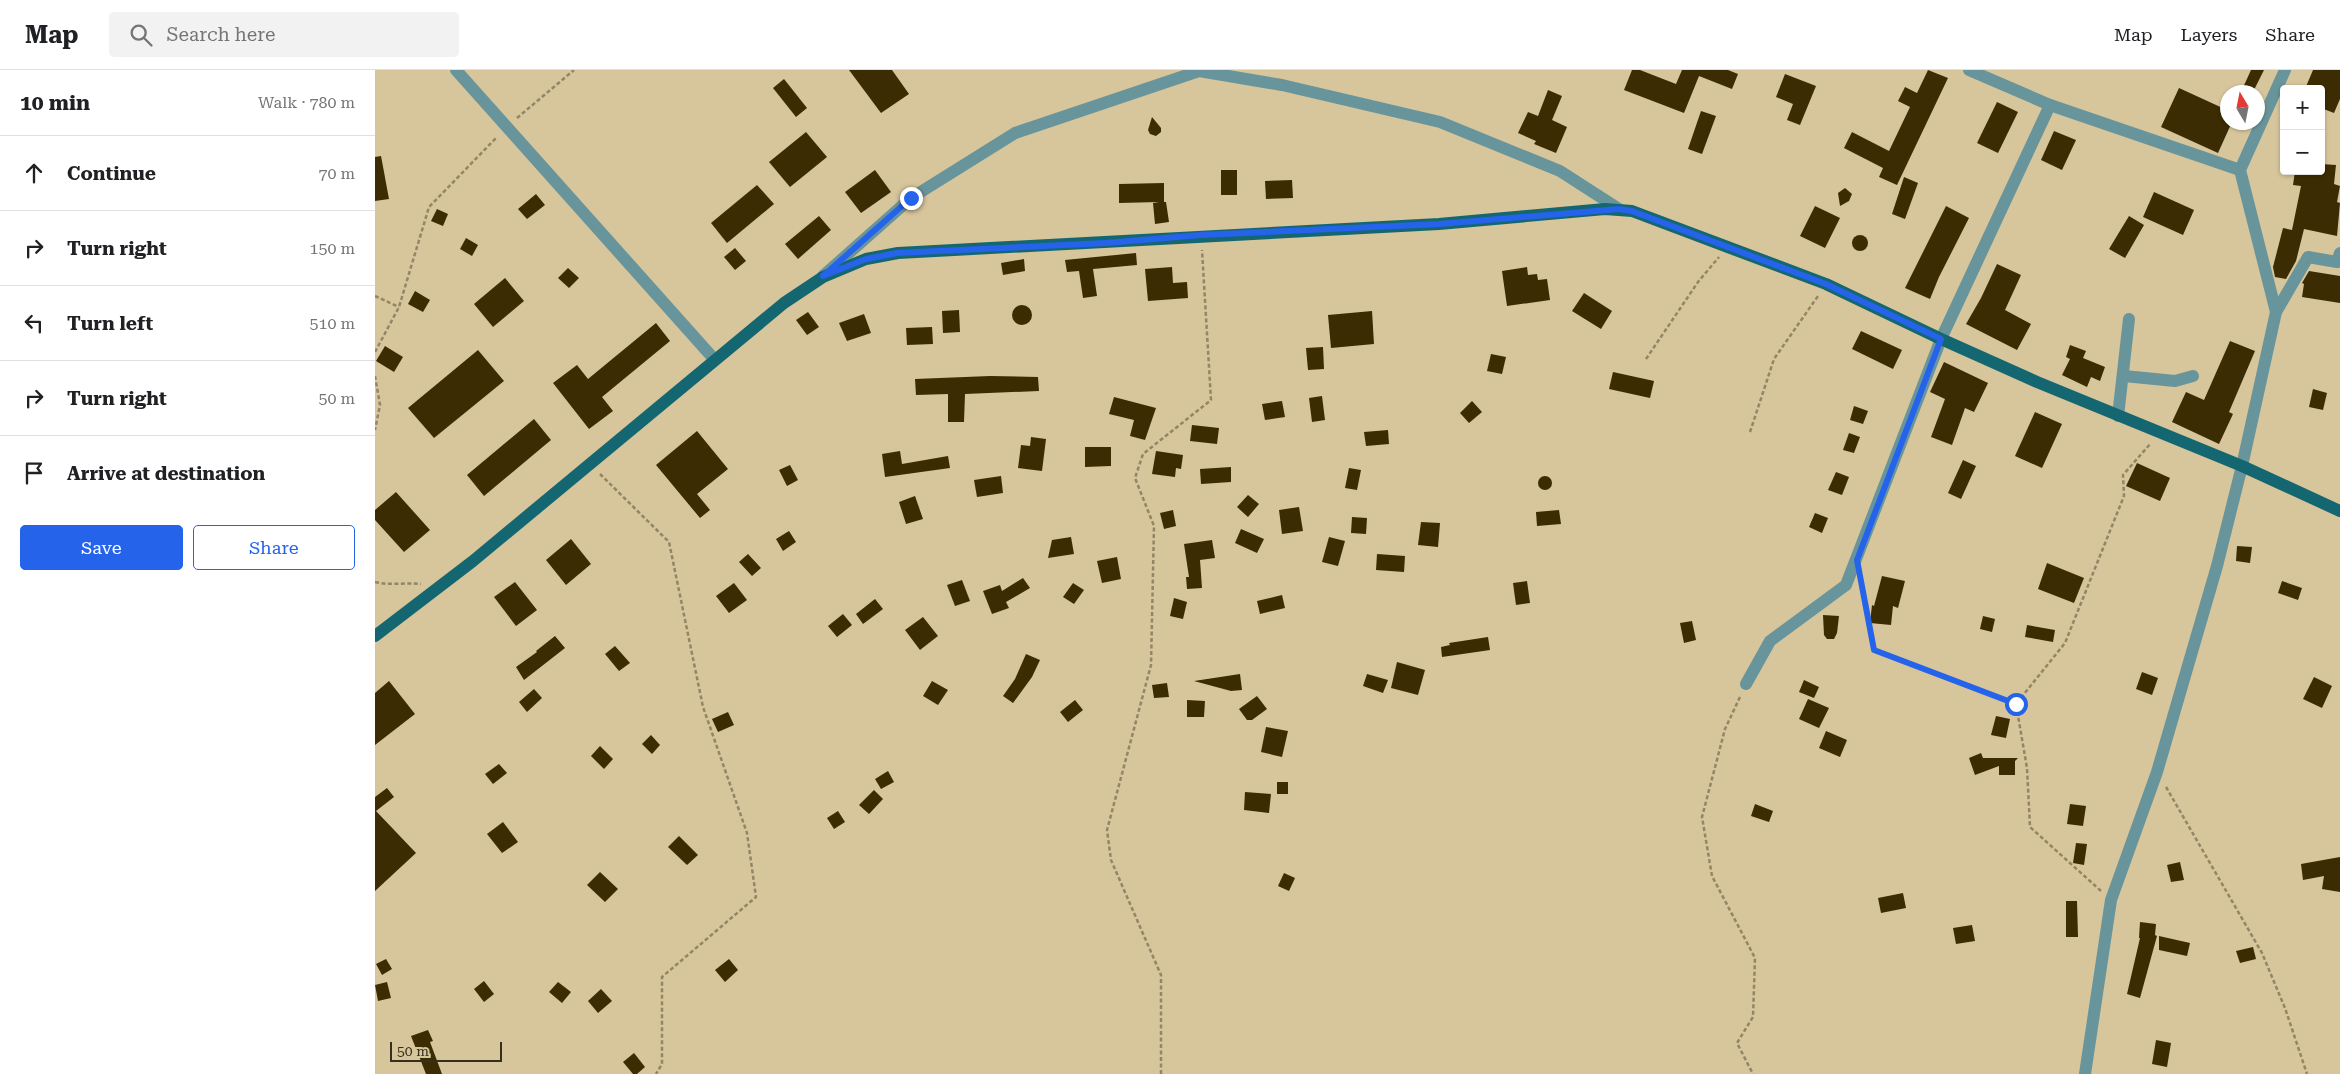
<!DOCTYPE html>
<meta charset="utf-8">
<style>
body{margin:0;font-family:"Roboto Serif",serif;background:#f2f2f2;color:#202124}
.controls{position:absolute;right:15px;top:15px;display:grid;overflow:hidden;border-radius:5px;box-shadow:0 1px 4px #0004}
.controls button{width:45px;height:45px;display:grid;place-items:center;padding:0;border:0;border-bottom:1px solid #e0e0e0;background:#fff;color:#202124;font:25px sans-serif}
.compass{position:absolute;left:1845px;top:15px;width:45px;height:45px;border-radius:50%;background:#fff;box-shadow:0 1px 4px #0004;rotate:350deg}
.scale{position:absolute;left:15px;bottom:12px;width:112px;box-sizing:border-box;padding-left:5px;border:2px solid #362f1e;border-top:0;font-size:14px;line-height:18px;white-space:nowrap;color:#362f1e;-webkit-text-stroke:4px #d7c59b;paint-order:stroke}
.stop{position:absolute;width:15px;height:15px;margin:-11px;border:4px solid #2563eb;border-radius:50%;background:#fff}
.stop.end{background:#2563eb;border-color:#fff;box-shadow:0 1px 5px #0008}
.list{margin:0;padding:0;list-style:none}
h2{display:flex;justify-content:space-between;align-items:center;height:65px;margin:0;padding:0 20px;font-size:21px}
h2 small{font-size:16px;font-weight:400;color:#757577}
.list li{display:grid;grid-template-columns:32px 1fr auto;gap:15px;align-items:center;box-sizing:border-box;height:75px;padding:0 20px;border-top:1px solid #e0e0e0}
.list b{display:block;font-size:19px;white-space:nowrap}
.list em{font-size:16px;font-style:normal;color:#757577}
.actions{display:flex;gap:10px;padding:15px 20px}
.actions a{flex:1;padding:11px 0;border:1px solid #2563eb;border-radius:5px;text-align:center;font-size:18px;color:#2563eb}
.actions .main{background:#2563eb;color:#fff}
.icon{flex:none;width:28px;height:28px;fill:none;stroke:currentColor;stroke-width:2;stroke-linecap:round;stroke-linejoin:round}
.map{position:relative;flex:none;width:1965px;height:1004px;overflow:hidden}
header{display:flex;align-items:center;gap:30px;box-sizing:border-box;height:70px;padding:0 25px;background:#fff;border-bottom:1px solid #e0e0e0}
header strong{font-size:24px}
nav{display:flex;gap:28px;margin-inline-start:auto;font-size:18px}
.search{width:350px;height:45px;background:#f2f2f2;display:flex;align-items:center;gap:12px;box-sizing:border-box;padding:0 18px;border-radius:5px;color:#757577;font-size:19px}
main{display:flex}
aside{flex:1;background:#fff}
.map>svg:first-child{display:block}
.building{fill:#3c2c03}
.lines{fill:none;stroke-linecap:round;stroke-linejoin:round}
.path{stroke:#938667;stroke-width:2.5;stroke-dasharray:4 2.5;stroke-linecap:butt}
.minor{stroke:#68959b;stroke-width:12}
.major{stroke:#146771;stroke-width:12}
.route{stroke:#2563eb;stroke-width:6}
</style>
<header>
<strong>Map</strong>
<div class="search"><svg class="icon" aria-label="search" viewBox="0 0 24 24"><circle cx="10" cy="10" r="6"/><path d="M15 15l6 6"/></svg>Search here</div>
<nav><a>Map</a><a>Layers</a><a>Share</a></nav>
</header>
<main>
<aside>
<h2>10 min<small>Walk · 780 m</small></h2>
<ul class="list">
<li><svg class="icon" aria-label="ahead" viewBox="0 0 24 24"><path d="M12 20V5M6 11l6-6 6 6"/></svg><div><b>Continue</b></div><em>70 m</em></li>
<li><svg class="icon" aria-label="right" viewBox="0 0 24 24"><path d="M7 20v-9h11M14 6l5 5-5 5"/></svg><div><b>Turn right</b></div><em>150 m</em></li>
<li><svg class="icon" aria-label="left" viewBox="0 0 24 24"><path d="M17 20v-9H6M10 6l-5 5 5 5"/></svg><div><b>Turn left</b></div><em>510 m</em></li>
<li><svg class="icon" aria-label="right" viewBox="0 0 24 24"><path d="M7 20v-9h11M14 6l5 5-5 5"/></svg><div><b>Turn right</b></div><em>50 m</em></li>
<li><svg class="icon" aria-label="arrive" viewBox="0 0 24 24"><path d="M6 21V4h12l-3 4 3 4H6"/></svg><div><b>Arrive at destination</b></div></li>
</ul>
<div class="actions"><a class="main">Save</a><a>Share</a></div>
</aside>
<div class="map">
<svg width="1965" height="1004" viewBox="0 0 1965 1004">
<rect width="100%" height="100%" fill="#d7c59b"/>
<g class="building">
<path d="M474,0H517L534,24L506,43Z"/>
<path d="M1257,0H1265L1301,14L1307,0H1353L1363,4L1357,19L1324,6L1309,43L1249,20Z"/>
<path d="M1553,0L1573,8L1522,115L1504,107L1508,98L1469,78L1477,62L1514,81L1535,37L1523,31L1530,17L1542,23Z"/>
<path d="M1876,0H1889L1878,22H1866Z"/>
<path d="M1938,0H1965V29L1959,43L1946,38V19H1930Z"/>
<path d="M1410,4L1441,16L1425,55L1412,50L1418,34L1401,27Z"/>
<path d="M409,9L432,38L421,47L398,18Z"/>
<path d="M1804,18L1852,40V52H1857L1843,83L1786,57Z"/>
<path d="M1173,20L1187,26L1177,50L1192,57L1181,83L1159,74L1161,71L1143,63L1153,42L1163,46Z"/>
<path d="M1622,32L1643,42L1623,83L1602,73Z"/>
<path d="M1326,41L1341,46L1327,84L1313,79Z"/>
<path d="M777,47L786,58V62L781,66L775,64L773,60Z"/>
<path d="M1679,61L1701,70L1687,100L1666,90Z"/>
<path d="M431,62L452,87L415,117L394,92Z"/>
<path d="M6,86L14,129L0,131V87Z"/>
<path d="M1946,94L1961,95L1959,114L1965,116L1962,132L1965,133L1962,166L1929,159L1921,191L1911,209L1900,207L1898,197L1908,158L1917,160L1926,116L1918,115L1920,101H1946Z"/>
<path d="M500,100L516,122L486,143L470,122Z"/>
<rect x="846" y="100" width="16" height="25"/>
<path d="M1529,107L1543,113L1530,149L1517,144Z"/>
<path d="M917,110L918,128L891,129L890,111Z"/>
<path d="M789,113V132H791L794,152L780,154L778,133L784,132L744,133V114Z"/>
<path d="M382,115L399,134L352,173L336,153Z"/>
<path d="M1470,118L1477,124L1474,131L1465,136L1463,123Z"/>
<path d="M1779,122L1819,140L1808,165L1768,147Z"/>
<path d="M161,124L170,135L152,149L143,139Z"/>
<path d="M1440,136L1465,148L1450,178L1425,166Z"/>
<path d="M1571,136L1594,148L1564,207L1555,229L1530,218Z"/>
<path d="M62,139L73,144L68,156L56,151Z"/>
<path d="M444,146L456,160L423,189L410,174Z"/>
<path d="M1754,146L1769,155L1750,188L1734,179Z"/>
<circle cx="1485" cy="173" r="8"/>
<path d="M91,168L103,175L97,186L85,179Z"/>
<path d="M360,178L371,191L360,200L349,187Z"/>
<path d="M761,183L762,195L718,199L722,226L708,228L704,201L692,202L690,190Z"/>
<path d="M649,189L650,201L628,205L626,193Z"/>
<path d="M1622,194L1646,205L1630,240L1656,254L1642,280L1591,254L1606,228Z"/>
<path d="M797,197L798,213L812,212L813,228L773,231L770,199Z"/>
<path d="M1152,197L1153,205L1162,204L1163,210L1172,209L1175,230L1132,236L1127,201Z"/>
<path d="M193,198L204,208L194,218L183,208Z"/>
<path d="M1934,201L1965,206V233L1927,227L1929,214L1927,213Z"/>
<path d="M130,208L149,231L118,257L99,234Z"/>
<path d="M40,221L55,230L48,242L33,234Z"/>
<path d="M1209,223L1237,241L1226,259L1197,241Z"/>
<circle cx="647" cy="245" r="10"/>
<path d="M584,240L585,262L568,263L567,241Z"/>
<path d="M997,241L999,274L956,278L953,245Z"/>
<path d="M433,242L444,257L432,265L421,250Z"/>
<path d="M489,244L496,263L472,271L464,253Z"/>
<path d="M281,253L295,271L227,327L238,341L214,359L178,313L202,295L213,309Z"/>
<path d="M557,257L558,274L532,275L531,258Z"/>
<path d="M1486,261L1527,280L1518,299L1477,279Z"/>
<path d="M1855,271L1880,281L1854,342L1858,344L1844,374L1797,352L1811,322L1829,330Z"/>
<path d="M1695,275L1711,281L1708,288L1730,297L1725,311L1716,307L1712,317L1687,305L1695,289L1691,287Z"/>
<path d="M10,276L28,287L19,302L1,291Z"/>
<path d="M948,277L949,299L933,300L931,278Z"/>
<path d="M103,280L129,311L59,368L33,338Z"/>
<path d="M1116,284L1131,287L1127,304L1112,301Z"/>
<path d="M1569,292L1613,313L1599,342L1590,338L1577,375L1556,367L1570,329L1555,322Z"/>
<path d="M1238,302L1279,311L1275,328L1234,319Z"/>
<path d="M615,306L663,307L664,321L590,324L589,352H573V324L541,325L540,309Z"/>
<path d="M1938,319L1952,323L1948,340L1934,337Z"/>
<path d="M947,326L950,350L937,352L934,328Z"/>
<path d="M739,327L781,338L770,370L755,366L759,350L734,344Z"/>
<path d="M907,331L910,347L890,350L887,334Z"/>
<path d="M1097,331L1107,342L1094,353L1085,343Z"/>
<path d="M1479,336L1493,341L1488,354L1475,350Z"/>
<path d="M1660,342L1687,354L1667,398L1640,386Z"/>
<path d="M159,349L176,370L109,426L92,405Z"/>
<path d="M817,355L844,358L842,374L815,371Z"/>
<path d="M1013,360L1014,374L991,376L989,362Z"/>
<path d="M322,361L353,399L322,424L335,440L325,448L281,395Z"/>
<path d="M1474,363L1485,367L1479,383L1468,380Z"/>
<path d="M656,367L671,369L667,401L643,398L646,375L655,376Z"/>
<path d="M710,377H736V396L710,397Z"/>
<path d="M525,381L527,394L573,386L575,398L510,407L507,384Z"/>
<path d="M781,381L808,385L806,399L801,398L800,407L777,404Z"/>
<path d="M1588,390L1601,396L1586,429L1573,423Z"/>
<path d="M1762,393L1795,408L1785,431L1751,416Z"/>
<path d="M415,395L423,410L412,416L404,400Z"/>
<path d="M856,397V412L826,414L825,399Z"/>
<path d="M974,398L986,400L982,420L970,418Z"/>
<path d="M1461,402L1474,407L1467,425L1453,420Z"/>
<circle cx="1170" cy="413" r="7"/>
<path d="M626,406L628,423L602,427L599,410Z"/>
<path d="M21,422L55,460L29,482L0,450V440Z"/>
<path d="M873,425L884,434L873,447L862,437Z"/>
<path d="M540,426L548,449L531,454L524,432Z"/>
<path d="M924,437L928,461L907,464L904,440Z"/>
<path d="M798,440L801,456L789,459L785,443Z"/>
<path d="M1184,440L1186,454L1162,456L1161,442Z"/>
<path d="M1440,443L1453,448L1447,463L1434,457Z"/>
<path d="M977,447L992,448L991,464L976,463Z"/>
<path d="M1046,452L1065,453L1063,477L1043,475Z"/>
<path d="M866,459L889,469L882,483L860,473Z"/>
<path d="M414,461L421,472L408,481L401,469Z"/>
<path d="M696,467L699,484L673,488L677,470Z"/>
<path d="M954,467L970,471L963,496L947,492Z"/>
<path d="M196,469L216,494L191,515L171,490Z"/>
<path d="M837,470L840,488L825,490L827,518L812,519L811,507H814L809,474Z"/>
<path d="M1862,476L1877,477L1875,493L1861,491Z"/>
<path d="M373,484L386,498L377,506L364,492Z"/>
<path d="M1002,484L1030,486L1029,502L1001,500Z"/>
<path d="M742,487L746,509L727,513L722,491Z"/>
<path d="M1672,493L1709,508L1699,533L1663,519Z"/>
<path d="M1507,506L1530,511L1523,538L1518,536L1516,555L1495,553L1497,535L1499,536Z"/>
<path d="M648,508L655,518L631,532L634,538L617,544L608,521L625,515L627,521Z"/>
<path d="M587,510L595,531L580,536L572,515Z"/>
<path d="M1152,511L1155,533L1141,535L1138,513Z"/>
<path d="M1907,511L1927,518L1923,530L1903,523Z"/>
<path d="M140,512L162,540L141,556L119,527Z"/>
<path d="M359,513L372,530L354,543L341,526Z"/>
<path d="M698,513L709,520L699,534L688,527Z"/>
<path d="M907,525L910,538L885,544L882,531Z"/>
<path d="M799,528L812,532L808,549L795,546Z"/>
<path d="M500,529L508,539L488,554L481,544Z"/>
<path d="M468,544L477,555L462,567L453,556Z"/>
<path d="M1448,545L1464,546L1462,563L1459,569H1452L1449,565Z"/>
<path d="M1608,546L1620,549L1617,562L1605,559Z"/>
<path d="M548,547L563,566L545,580L530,560Z"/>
<path d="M1317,551L1321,570L1309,573L1305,553Z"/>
<path d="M1652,555L1680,560L1678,572L1650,567Z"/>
<path d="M180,566L190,578L149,610L141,597L162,582L161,581Z"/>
<path d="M1113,567L1115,580L1067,587L1066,577L1075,575L1074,573Z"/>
<path d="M240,576L255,593L244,601L230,584Z"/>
<path d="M651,584L665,590L657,607L638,633L628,626L640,609Z"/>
<path d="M1022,592L1050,600L1043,625L1016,618Z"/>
<path d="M1767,602L1783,608L1777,625L1761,619Z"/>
<path d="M865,604L867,620L856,621L819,611Z"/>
<path d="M992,604L1013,610L1008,623L988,616Z"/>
<path d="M1939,607L1957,616L1947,638L1928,629Z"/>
<path d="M1429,610L1444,617L1439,628L1424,622Z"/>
<path d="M14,611L40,644L0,675V623Z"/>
<path d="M557,611L573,620L563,635L548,626Z"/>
<path d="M792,613L794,627L779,628L777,615Z"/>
<path d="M159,619L167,628L152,642L144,632Z"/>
<path d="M882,626L892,639L877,650H872L864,639Z"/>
<path d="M1433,629L1454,638L1444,658L1424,649Z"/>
<path d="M700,630L708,640L693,652L685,642Z"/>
<path d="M812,630L830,631L829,647H812Z"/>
<path d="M353,642L359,655L343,662L337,649Z"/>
<path d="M1621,646L1635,649L1631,668L1616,665Z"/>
<path d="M891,657L913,661L907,687L886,682Z"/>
<path d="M1451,661L1472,670L1465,687L1444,678Z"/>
<path d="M276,665L285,675L277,684L267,674Z"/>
<path d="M225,676L238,689L229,699L216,686Z"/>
<path d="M1606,683L1608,688H1643L1640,691V705H1624V696L1600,705L1594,688Z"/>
<path d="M124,694L132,703L118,714L110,704Z"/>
<path d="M513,701L519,712L506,719L500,709Z"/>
<rect x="902" y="712" width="11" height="12"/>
<path d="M12,718L19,727L1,741L41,783L0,821V727Z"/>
<path d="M499,720L508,729L494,744L484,735Z"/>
<path d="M870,722L896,724L894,743L869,740Z"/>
<path d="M1380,734L1398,741L1394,752L1376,746Z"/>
<path d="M1695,734L1711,736L1708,756L1692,754Z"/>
<path d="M463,741L470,752L459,759L452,748Z"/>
<path d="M128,752L143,772L127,783L112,764Z"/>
<path d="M304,766L323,785L312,795L293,777Z"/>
<path d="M1701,773L1712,774L1709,795L1698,793Z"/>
<path d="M1965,787V822L1947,819L1949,806L1928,810L1926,794Z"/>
<path d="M1805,792L1809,810L1796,812L1792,795Z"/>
<path d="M225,802L243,819L230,832L212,815Z"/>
<path d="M909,803L920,808L914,821L903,816Z"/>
<path d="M1528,823L1531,838L1506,843L1503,828Z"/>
<path d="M1691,831H1702L1703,867H1691Z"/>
<path d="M1765,852L1781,854L1780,865L1782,866L1765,928L1752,924L1765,868H1764Z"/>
<path d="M1597,855L1600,871L1581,874L1578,858Z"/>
<path d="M1784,866L1815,873L1812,886L1784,880Z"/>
<path d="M1878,877L1881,889L1865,893L1861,881Z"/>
<path d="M11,889L17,899L7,905L1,894Z"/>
<path d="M354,889L363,900L350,912L340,900Z"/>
<path d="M109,911L119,924L109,932L99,919Z"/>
<path d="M12,912L16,928L3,931L0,915Z"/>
<path d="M183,912L196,922L187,933L174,922Z"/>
<path d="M226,919L237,931L223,943L213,931Z"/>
<path d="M53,960L58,971L55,972L67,1004H51L36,966Z"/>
<path d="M1781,970L1796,973L1792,997L1777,994Z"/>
<path d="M259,983L270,997L262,1004H258L248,992Z"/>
</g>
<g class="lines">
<g class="path">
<path d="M142,48L199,0"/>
<path d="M0,226L24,237"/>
<path d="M0,282L24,237L54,137L122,67"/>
<path d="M1271,289L1323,212L1344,187"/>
<path d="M0,306L5,335L0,360"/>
<path d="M1375,362L1399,289L1443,226"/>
<path d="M225,404L294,472L328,637L372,763L381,827L287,907V994L281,1004"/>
<path d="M0,512C16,516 30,512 46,514"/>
<path d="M1486,514L1499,580L1641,634"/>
<path d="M1365,627L1350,659L1327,747L1337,806L1380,888L1378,947L1362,973L1378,1004"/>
<path d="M1791,717L1887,883L1910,938L1932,1004"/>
<path d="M1726,821L1655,757L1652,698L1641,634L1690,573L1749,426L1748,405L1776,373"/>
<path d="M786,1004V905L736,790L732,760L776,595L779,456L760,408L768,384L836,330L827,180"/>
</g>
<g class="minor">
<path d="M81,0L339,289"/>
<path d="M1594,0L1675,35L1865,100"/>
<path d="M448,206L536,128L640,63L824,1L907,15L1065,52L1185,101L1244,139"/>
<path d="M1901,242L1933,187L1962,192L1965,183"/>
<path d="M1749,306L1800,311L1818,306"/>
<path d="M1743,346L1754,249"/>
<path d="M1371,614L1395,571L1471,515L1566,269L1675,35"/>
<path d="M1710,1004L1736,830L1782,702L1842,496L1867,396L1901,242L1865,100L1910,0"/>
</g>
<path class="major" d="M0,566L98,491L409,233L448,207L491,189L523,183L1064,154L1230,139L1257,141L1451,214L1566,269L1662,312L1867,396L1965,441"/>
</g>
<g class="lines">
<path class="route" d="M536,128L448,206L491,189L522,183L731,173L826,165L1064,154L1244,139L1257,141L1451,214L1566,269L1482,490L1499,580L1641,634"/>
</g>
</svg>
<div class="controls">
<button>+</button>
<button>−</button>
</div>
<svg class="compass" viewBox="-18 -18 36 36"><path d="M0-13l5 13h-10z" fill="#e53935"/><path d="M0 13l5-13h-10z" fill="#757577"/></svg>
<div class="scale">50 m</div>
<div class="stop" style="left:1641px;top:634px"></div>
<div class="stop end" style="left:536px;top:128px"></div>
</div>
</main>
